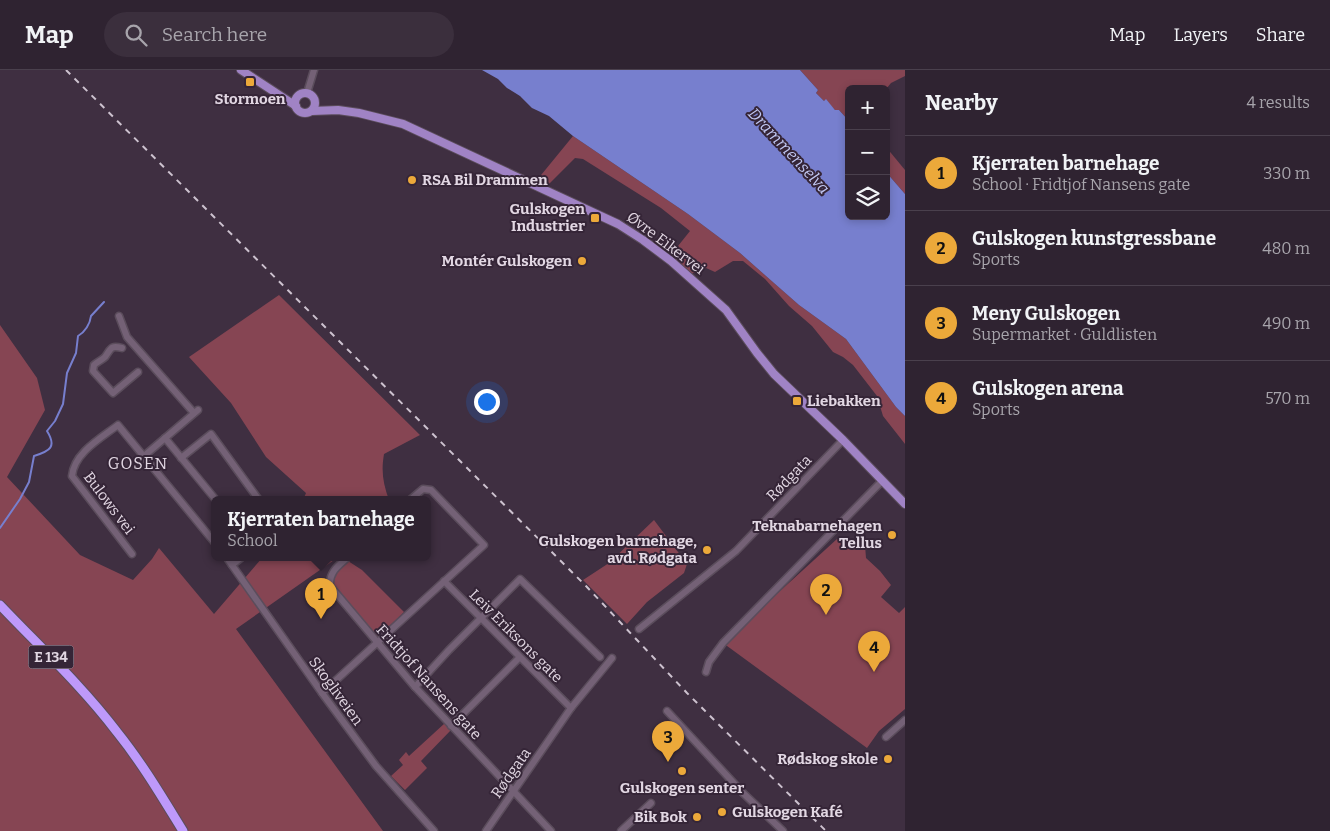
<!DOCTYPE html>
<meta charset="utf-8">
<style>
body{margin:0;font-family:Bitter,serif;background:#3b2f3d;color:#f1f3f6}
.controls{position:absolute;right:15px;top:15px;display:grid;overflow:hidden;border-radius:8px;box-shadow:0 2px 8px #0003}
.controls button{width:45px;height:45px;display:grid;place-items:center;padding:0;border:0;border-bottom:1px solid #4a404d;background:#2f2331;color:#f1f3f6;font:25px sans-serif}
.you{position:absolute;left:486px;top:331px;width:18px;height:18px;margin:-12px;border:4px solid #fff;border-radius:50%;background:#1a73e8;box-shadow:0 0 0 8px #1a73e833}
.badge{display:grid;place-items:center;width:32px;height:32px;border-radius:50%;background:#eca93a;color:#111;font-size:16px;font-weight:700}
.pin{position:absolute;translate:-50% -41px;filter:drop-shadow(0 1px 2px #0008)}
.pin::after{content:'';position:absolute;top:26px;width:18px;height:15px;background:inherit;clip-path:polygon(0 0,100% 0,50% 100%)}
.popup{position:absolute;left:211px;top:426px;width:220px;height:65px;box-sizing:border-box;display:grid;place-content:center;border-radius:8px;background:#2f2331;filter:drop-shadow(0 1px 4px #0005);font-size:16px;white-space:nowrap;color:#a7a4ab}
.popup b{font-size:19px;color:#f1f3f6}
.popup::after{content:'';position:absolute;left:50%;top:100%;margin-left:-10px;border:10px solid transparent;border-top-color:#2f2331}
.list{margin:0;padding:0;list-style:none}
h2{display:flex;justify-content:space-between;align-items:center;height:65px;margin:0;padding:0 20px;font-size:21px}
h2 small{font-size:16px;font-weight:400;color:#a7a4ab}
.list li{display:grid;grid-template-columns:32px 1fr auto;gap:15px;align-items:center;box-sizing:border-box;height:75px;padding:0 20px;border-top:1px solid #4a404d}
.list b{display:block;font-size:19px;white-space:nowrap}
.list p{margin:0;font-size:16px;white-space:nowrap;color:#a7a4ab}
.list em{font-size:16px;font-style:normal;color:#a7a4ab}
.icon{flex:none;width:28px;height:28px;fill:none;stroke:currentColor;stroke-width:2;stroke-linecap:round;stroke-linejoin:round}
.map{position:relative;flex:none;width:905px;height:761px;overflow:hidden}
header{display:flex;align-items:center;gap:30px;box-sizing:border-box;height:70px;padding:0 25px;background:#2f2331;border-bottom:1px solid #4a404d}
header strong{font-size:24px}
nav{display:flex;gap:28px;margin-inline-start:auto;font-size:18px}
.search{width:350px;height:45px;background:#3b2f3d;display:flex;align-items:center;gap:12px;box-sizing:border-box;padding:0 18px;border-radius:28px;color:#a7a4ab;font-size:19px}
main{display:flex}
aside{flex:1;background:#2f2331}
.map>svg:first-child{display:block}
.green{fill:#864553}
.water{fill:#777fce}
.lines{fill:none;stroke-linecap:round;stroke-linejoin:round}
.stream{stroke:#777fce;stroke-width:2}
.minor-casing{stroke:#5b4d5c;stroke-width:9}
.major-casing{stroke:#5b4d5c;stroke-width:10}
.highway-casing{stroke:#5b4d5c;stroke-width:11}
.minor{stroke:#746176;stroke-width:6}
.major{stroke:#a083c5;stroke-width:8}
.highway{stroke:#be99fa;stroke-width:9}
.rail{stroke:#cdc2cf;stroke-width:2;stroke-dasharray:6 6;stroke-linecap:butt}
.poi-dot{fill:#eca93a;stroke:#352537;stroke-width:2}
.labels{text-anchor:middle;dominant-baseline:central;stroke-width:4;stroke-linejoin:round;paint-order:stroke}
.shield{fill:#352537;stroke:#aea2af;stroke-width:1}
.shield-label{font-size:14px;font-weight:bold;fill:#e2d7e3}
.poi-label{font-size:15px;font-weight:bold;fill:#e2d7e3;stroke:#352537;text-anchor:end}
.street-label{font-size:15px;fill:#e2d7e3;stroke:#352537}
.water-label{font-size:16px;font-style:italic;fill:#c1c7f2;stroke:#352537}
.neighbourhood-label{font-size:16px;letter-spacing:1px;fill:#e2d7e3;stroke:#352537}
</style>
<header>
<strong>Map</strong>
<div class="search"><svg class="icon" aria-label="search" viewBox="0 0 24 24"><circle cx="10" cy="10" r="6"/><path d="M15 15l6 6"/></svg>Search here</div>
<nav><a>Map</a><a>Layers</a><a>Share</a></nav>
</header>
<main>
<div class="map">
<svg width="905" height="761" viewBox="0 0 905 761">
<rect width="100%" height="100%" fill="#3f2f41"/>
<g class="green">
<path d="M800,0H905V6L891,13L886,19H849V51L839,40H835L826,30L824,31L816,23L818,20Z"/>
<path d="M573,66L688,144L740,183L799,235L846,269L896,337L905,346V374L883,346L877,326L853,295L843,287L833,282L812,256L789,236L765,209L743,191H733L715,202L706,198L691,204L670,186L690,161L661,138L583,89L575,88L548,115L537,110Z"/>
<path d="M886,77L905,100V124L886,102Z"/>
<path d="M279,225L420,365L384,384C381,401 383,414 389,430H303L306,423L266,387L231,333L189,287Z"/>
<path d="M0,255L37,308L45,340L7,407L80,485L133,510L152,489L159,478L214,544L262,488H337L236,559L383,761H0Z"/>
<path d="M654,450L687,494L684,503L647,532L627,554L583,510L609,493Z"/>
<path d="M837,469L841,473L851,471L865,475L866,488L880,501L891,515L881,527L899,543L905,537V639L879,661L867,678L723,573Z"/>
<path d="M348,491L362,500L404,542L379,566L375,567L332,514L333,504Z"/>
<path d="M445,653L451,660L421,691L427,698L405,720L391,706L403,695L399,690L406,682L409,686Z"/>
</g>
<path class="water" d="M482,0H800L818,20L816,23L824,31L826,29L835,40H839L849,51V146H886V102L905,124V346L896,337L846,269L799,235L740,183L688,144L573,66L549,46L532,38L520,26L507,18L498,9Z"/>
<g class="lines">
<path class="stream" d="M0,458L20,429L29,412L34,386C50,381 57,377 47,361L55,351L63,334L67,303L76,283L78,266C85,262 90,254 91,246L104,232"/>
<defs>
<g id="minor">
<path d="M307,23L314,0"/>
<path d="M119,246L127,267L194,343"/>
<path d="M122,278C110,275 111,279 105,287C102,290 97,292 94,295L93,301L113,323L138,302"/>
<path d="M165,368L216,430"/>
<path d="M144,386L198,340"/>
<path d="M181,388L211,364L259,430"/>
<path d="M132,484L72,406C74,383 101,368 118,355L215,473"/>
<path d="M227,488L322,623L376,696L434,761"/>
<path d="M347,488C338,496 329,502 330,516L415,617L551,761"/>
<path d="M232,495L241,488"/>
<path d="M444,511L571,638"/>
<path d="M639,559L736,481L843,370"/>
<path d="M706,602L709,592L723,573L882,411"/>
<path d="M415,617L449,580L520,509L600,587"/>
<path d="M322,623L484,475L431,420L423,419L410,430"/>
<path d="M667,641L743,723L783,761"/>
<path d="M451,656L519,588"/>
<path d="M886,667L905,650"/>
<path d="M486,761L571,638L612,588"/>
<path d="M621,761L651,733"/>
</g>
<g id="major">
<path d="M241,0L296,36"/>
<circle cx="305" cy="33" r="10"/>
<path d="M312,41L338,40L359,43L403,54L618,154L643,170L671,191L726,240L757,283L774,304L843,370L905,434"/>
</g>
<path id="highway" d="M0,535C40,577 82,616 117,662C142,693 162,727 183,761"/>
</defs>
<use href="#minor" class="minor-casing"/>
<use href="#major" class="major-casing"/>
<use href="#highway" class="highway-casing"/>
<use href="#minor" class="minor"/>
<use href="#major" class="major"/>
<use href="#highway" class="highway"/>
<path class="rail" d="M66,0L586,516L687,623L826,761"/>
</g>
<g class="poi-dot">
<rect x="245" y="7" width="10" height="10" rx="2.5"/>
<circle cx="412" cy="110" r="5"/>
<rect x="590" y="143" width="10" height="10" rx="2.5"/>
<circle cx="582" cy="191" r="5"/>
<rect x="792" y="326" width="10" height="10" rx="2.5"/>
<circle cx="892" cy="465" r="5"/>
<circle cx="707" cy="480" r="5"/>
<circle cx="888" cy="689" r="5"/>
<circle cx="682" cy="701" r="5"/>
<circle cx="722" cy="742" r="5"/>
<circle cx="697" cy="747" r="5"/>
</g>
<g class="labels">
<rect class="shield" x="28.5" y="575.5" width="45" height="23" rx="4"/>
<g class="shield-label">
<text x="51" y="587">E 134</text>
</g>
<g class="poi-label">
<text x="250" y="29" text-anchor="middle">Stormoen</text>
<text x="422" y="110" text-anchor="start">RSA Bil Drammen</text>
<text x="585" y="139">Gulskogen<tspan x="585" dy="17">Industrier</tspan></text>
<text x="572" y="191">Montér Gulskogen</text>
<text x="807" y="331" text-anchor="start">Liebakken</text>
<text x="882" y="456">Teknabarnehagen<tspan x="882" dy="17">Tellus</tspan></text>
<text x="697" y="471">Gulskogen barnehage,<tspan x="697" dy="17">avd. Rødgata</tspan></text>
<text x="878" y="689">Rødskog skole</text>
<text x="682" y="718" text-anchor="middle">Gulskogen senter</text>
<text x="732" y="742" text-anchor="start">Gulskogen Kafé</text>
<text x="687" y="747">Bik Bok</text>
</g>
<g class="street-label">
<text transform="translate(666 173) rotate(37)">Øvre Eikervei</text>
<text transform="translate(789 408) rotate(-46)">Rødgata</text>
<text transform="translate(109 433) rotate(53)">Bulows vei</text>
<text transform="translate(516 566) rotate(45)">Leiv Eriksons gate</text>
<text transform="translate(429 612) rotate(48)">Fridtjof Nansens gate</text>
<text transform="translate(336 621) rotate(54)">Skogliveien</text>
<text transform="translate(511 703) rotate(-55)">Rødgata</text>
</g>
<g class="water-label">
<text transform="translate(789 81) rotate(47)">Drammenselva</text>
</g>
<g class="neighbourhood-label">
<text x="138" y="393">GOSEN</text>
</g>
</g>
</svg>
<div class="controls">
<button>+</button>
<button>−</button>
<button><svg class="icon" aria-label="layers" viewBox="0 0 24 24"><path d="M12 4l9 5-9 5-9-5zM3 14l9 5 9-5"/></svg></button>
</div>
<div class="you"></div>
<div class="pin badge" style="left:321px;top:549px">1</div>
<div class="popup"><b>Kjerraten barnehage</b>School</div>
<div class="pin badge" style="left:826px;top:545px">2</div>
<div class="pin badge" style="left:668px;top:692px">3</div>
<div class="pin badge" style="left:874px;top:602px">4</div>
</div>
<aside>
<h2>Nearby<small>4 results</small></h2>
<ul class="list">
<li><span class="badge">1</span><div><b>Kjerraten barnehage</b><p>School · Fridtjof Nansens gate</p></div><em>330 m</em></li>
<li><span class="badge">2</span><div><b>Gulskogen kunstgressbane</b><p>Sports</p></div><em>480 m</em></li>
<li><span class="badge">3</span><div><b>Meny Gulskogen</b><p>Supermarket · Guldlisten</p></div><em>490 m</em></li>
<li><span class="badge">4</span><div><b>Gulskogen arena</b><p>Sports</p></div><em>570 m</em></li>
</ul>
</aside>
</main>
